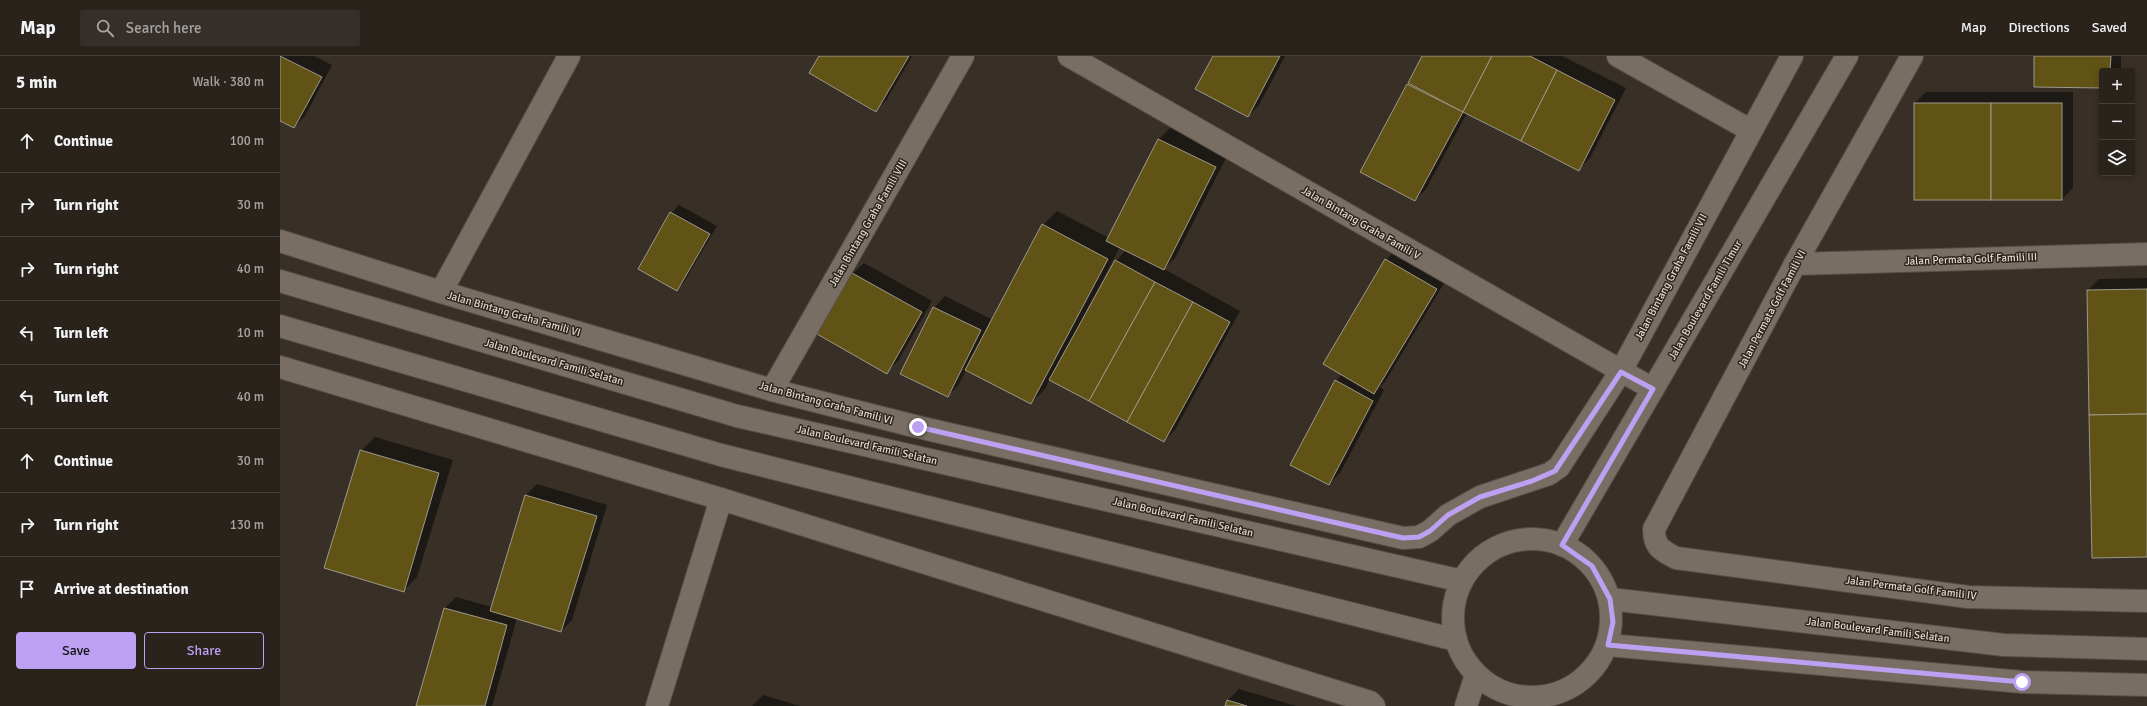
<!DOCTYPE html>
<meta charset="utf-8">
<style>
body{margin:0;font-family:Signika,sans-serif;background:#362f29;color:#f1f3f6}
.controls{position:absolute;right:12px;top:12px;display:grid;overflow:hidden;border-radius:4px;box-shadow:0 2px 6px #0003}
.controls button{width:36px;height:36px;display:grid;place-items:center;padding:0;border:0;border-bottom:1px solid #46403b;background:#2a231c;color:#f1f3f6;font:20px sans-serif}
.stop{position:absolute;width:12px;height:12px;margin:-9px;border:3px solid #bca0f2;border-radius:50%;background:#fff}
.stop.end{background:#bca0f2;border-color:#fff;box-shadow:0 1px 4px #0008}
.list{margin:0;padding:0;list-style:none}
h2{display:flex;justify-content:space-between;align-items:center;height:52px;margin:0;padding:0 16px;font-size:17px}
h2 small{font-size:13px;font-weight:400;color:#a5a4a3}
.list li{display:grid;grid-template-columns:26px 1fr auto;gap:12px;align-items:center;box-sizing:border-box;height:64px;padding:0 16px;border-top:1px solid #46403b}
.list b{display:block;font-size:15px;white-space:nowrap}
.list em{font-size:13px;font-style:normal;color:#a5a4a3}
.actions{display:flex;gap:8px;padding:12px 16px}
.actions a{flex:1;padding:9px 0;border:1px solid #bca0f2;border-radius:4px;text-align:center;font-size:14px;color:#bca0f2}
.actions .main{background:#bca0f2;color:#111}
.icon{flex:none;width:22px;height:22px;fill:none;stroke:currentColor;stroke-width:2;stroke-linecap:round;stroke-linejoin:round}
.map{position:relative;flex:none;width:1867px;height:650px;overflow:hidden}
header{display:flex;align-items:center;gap:24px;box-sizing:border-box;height:56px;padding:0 20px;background:#2a231c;border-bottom:1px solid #46403b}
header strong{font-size:19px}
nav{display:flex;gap:22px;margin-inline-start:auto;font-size:14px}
.search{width:280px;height:36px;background:#362f29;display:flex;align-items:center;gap:10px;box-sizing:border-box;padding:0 14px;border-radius:4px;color:#a5a4a3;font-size:15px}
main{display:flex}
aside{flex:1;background:#2a231c}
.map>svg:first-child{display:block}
.shadow{fill:#0007;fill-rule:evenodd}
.building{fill:#615215;stroke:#9d998b}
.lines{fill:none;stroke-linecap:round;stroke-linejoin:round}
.street-casing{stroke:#554d46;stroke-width:24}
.street{stroke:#796e64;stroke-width:22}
.route{stroke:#bca0f2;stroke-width:5}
.labels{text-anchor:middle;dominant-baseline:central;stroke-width:3;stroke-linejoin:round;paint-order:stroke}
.street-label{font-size:11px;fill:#dfd9d3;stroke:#2e251c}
</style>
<header>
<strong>Map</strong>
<div class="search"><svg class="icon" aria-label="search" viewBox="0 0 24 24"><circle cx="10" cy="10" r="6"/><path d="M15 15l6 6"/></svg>Search here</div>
<nav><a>Map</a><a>Directions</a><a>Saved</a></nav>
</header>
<main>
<aside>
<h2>5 min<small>Walk · 380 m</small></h2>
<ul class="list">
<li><svg class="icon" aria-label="ahead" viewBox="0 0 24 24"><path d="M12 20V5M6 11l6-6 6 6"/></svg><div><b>Continue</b></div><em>100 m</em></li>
<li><svg class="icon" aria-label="right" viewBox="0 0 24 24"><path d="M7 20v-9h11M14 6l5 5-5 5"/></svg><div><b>Turn right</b></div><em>30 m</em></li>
<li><svg class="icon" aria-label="right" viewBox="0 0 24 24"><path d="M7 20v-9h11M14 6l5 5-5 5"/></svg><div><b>Turn right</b></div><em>40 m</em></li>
<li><svg class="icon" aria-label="left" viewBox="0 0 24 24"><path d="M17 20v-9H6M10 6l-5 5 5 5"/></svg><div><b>Turn left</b></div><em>10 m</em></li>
<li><svg class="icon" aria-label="left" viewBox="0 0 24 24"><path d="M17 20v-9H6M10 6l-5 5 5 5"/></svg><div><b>Turn left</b></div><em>40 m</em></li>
<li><svg class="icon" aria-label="ahead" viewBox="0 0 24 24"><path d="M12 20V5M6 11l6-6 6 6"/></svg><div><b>Continue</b></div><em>30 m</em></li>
<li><svg class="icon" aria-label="right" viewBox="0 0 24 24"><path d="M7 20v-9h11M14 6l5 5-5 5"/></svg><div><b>Turn right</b></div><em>130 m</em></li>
<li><svg class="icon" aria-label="arrive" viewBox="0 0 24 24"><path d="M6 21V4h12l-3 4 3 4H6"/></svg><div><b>Arrive at destination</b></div></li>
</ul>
<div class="actions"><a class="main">Save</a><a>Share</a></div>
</aside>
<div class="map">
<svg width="1867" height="650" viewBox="0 0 1867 650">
<rect width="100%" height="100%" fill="#382f26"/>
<g class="shadow">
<path d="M0,0H34L52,9L25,60L14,71L0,64Z"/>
<path d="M540,0H632L607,43L596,54Z"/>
<path d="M934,0H1005L979,49L968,60Z"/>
<path d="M1143,0H1282L1346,32L1310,102L1299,113L1187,57L1146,133L1135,144L1128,29Z"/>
<path d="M1755,0H1841V15H1822V31Z"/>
<path d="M1646,36H1793V132L1782,143L1635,47Z"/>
<path d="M890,72L947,100L895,202L884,213L960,255L895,374L884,385L770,323L765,333L751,347L686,314L679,328L668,340L654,252L665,240L711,263L705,275L706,276L763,169L777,155L829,182L879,83ZM840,191L846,194L836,205L804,262L803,261Z"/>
<path d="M399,149L437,170L404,226L397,234L391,157Z"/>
<path d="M1117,193L1167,222L1105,326L1100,331L1104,334L1060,417L1049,428L1056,325L1062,318L1106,204Z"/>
<path d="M584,207L652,245L618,305L607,316L572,218Z"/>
<path d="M1867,222V500L1808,234L1819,223Z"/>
<path d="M95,381L173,404L137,521L123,535L81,395Z"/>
<path d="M257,428L327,449L292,564L281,575L237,562L212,650H137L165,552L176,541L212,551L246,439Z"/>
<path d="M959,633L1016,650H946L947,645Z"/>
<path d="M483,639L520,650H472Z"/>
</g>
<g class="building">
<path d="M0,0L42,21L14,72L0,65Z"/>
<path d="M539,0H629L596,56L529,17Z"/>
<path d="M933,0H1000L968,61L915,33Z"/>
<path d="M1142,0H1212L1183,56L1128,27Z"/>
<path d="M1212,0H1250L1277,14L1241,85L1183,56Z"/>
<path d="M1754,0H1831L1830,15H1822V32L1754,31Z"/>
<path d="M1277,14L1335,44L1299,115L1241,85Z"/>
<path d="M1127,28L1183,56L1135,145L1080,116Z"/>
<rect x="1634" y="47" width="77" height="97"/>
<rect x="1711" y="47" width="71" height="97"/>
<path d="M878,83L936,111L884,214L826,185Z"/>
<path d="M390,156L430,178L397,235L358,213Z"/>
<path d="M762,168L828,203L751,348L685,314Z"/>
<path d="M1105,203L1157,233L1094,338L1043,308Z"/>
<path d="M835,204L875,226L809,345L769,324Z"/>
<path d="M572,217L642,256L607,318L537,278Z"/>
<path d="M875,226L913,246L847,366L809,345Z"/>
<path d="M1867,233V358L1809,359L1807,234Z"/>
<path d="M913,246L950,266L884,386L847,366Z"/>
<path d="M653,251L701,274L668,341L620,318Z"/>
<path d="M1055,324L1093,345L1049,429L1010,409Z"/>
<path d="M1867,358V501L1812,502L1809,359Z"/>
<path d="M80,394L159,417L124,536L44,512Z"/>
<path d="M245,439L317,460L281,576L210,555Z"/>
<path d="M164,552L227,569L205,650H136Z"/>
<path d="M947,644L967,650H945Z"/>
</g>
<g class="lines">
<defs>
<g id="street">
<path d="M789,0L1373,333"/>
<path d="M1338,0L1470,74"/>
<path d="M1632,0L1515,208L1374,473C1374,491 1381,494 1396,502L1688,541L1867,545"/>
<path d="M0,185L161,236L492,334L638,371L1123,482L1139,481L1150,475L1168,459L1200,441L1269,418L1279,411L1341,315L1512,0"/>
<path d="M1515,208L1867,198"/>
<path d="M0,225L457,360L1182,525"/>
<path d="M161,236L289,0"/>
<path d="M0,270L441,399L1176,584"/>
<path d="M0,311L441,443L1090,646L1094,650"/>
<path d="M492,334L683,0"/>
<circle cx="1252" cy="562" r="79"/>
<path d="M1282,489L1567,0"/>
<path d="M1330,543L1724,589L1867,593"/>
<path d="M1328,589L1742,626L1867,629"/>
<path d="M377,650L441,443"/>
<path d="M1186,650L1196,619"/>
</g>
</defs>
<use href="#street" class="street-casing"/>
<use href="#street" class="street"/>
</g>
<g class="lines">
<path class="route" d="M638,371L1123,482L1139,481L1150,475L1168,459L1200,441L1252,425L1275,415L1341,316L1373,333L1282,489L1312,510L1330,543L1333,566L1328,589L1742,626"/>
</g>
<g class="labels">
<g class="street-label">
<text transform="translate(588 167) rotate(-60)">Jalan Bintang Graha Famili VIII</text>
<text transform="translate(1081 167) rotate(30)">Jalan Bintang Graha Famili V</text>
<text transform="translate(1691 203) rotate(-2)">Jalan Permata Golf Famili III</text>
<text transform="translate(1391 221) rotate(-62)">Jalan Bintang Graha Famili VII</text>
<text transform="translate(1425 244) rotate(-60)">Jalan Boulevard Famili Timur</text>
<text transform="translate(1492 253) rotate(-62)">Jalan Permata Golf Famili VI</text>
<text transform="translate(234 258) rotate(16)">Jalan Bintang Graha Famili VI</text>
<text transform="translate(274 306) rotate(16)">Jalan Boulevard Famili Selatan</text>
<text transform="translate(546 347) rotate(15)">Jalan Bintang Graha Famili VI</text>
<text transform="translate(587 389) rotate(13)">Jalan Boulevard Famili Selatan</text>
<text transform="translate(903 461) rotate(13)">Jalan Boulevard Famili Selatan</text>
<text transform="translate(1631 532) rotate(7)">Jalan Permata Golf Famili IV</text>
<text transform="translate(1598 574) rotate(7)">Jalan Boulevard Famili Selatan</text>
</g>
</g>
</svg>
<div class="controls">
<button>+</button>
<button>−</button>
<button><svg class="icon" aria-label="layers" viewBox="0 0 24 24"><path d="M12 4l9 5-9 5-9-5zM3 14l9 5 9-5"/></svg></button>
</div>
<div class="stop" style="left:1742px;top:626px"></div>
<div class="stop end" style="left:638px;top:371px"></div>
</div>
</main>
